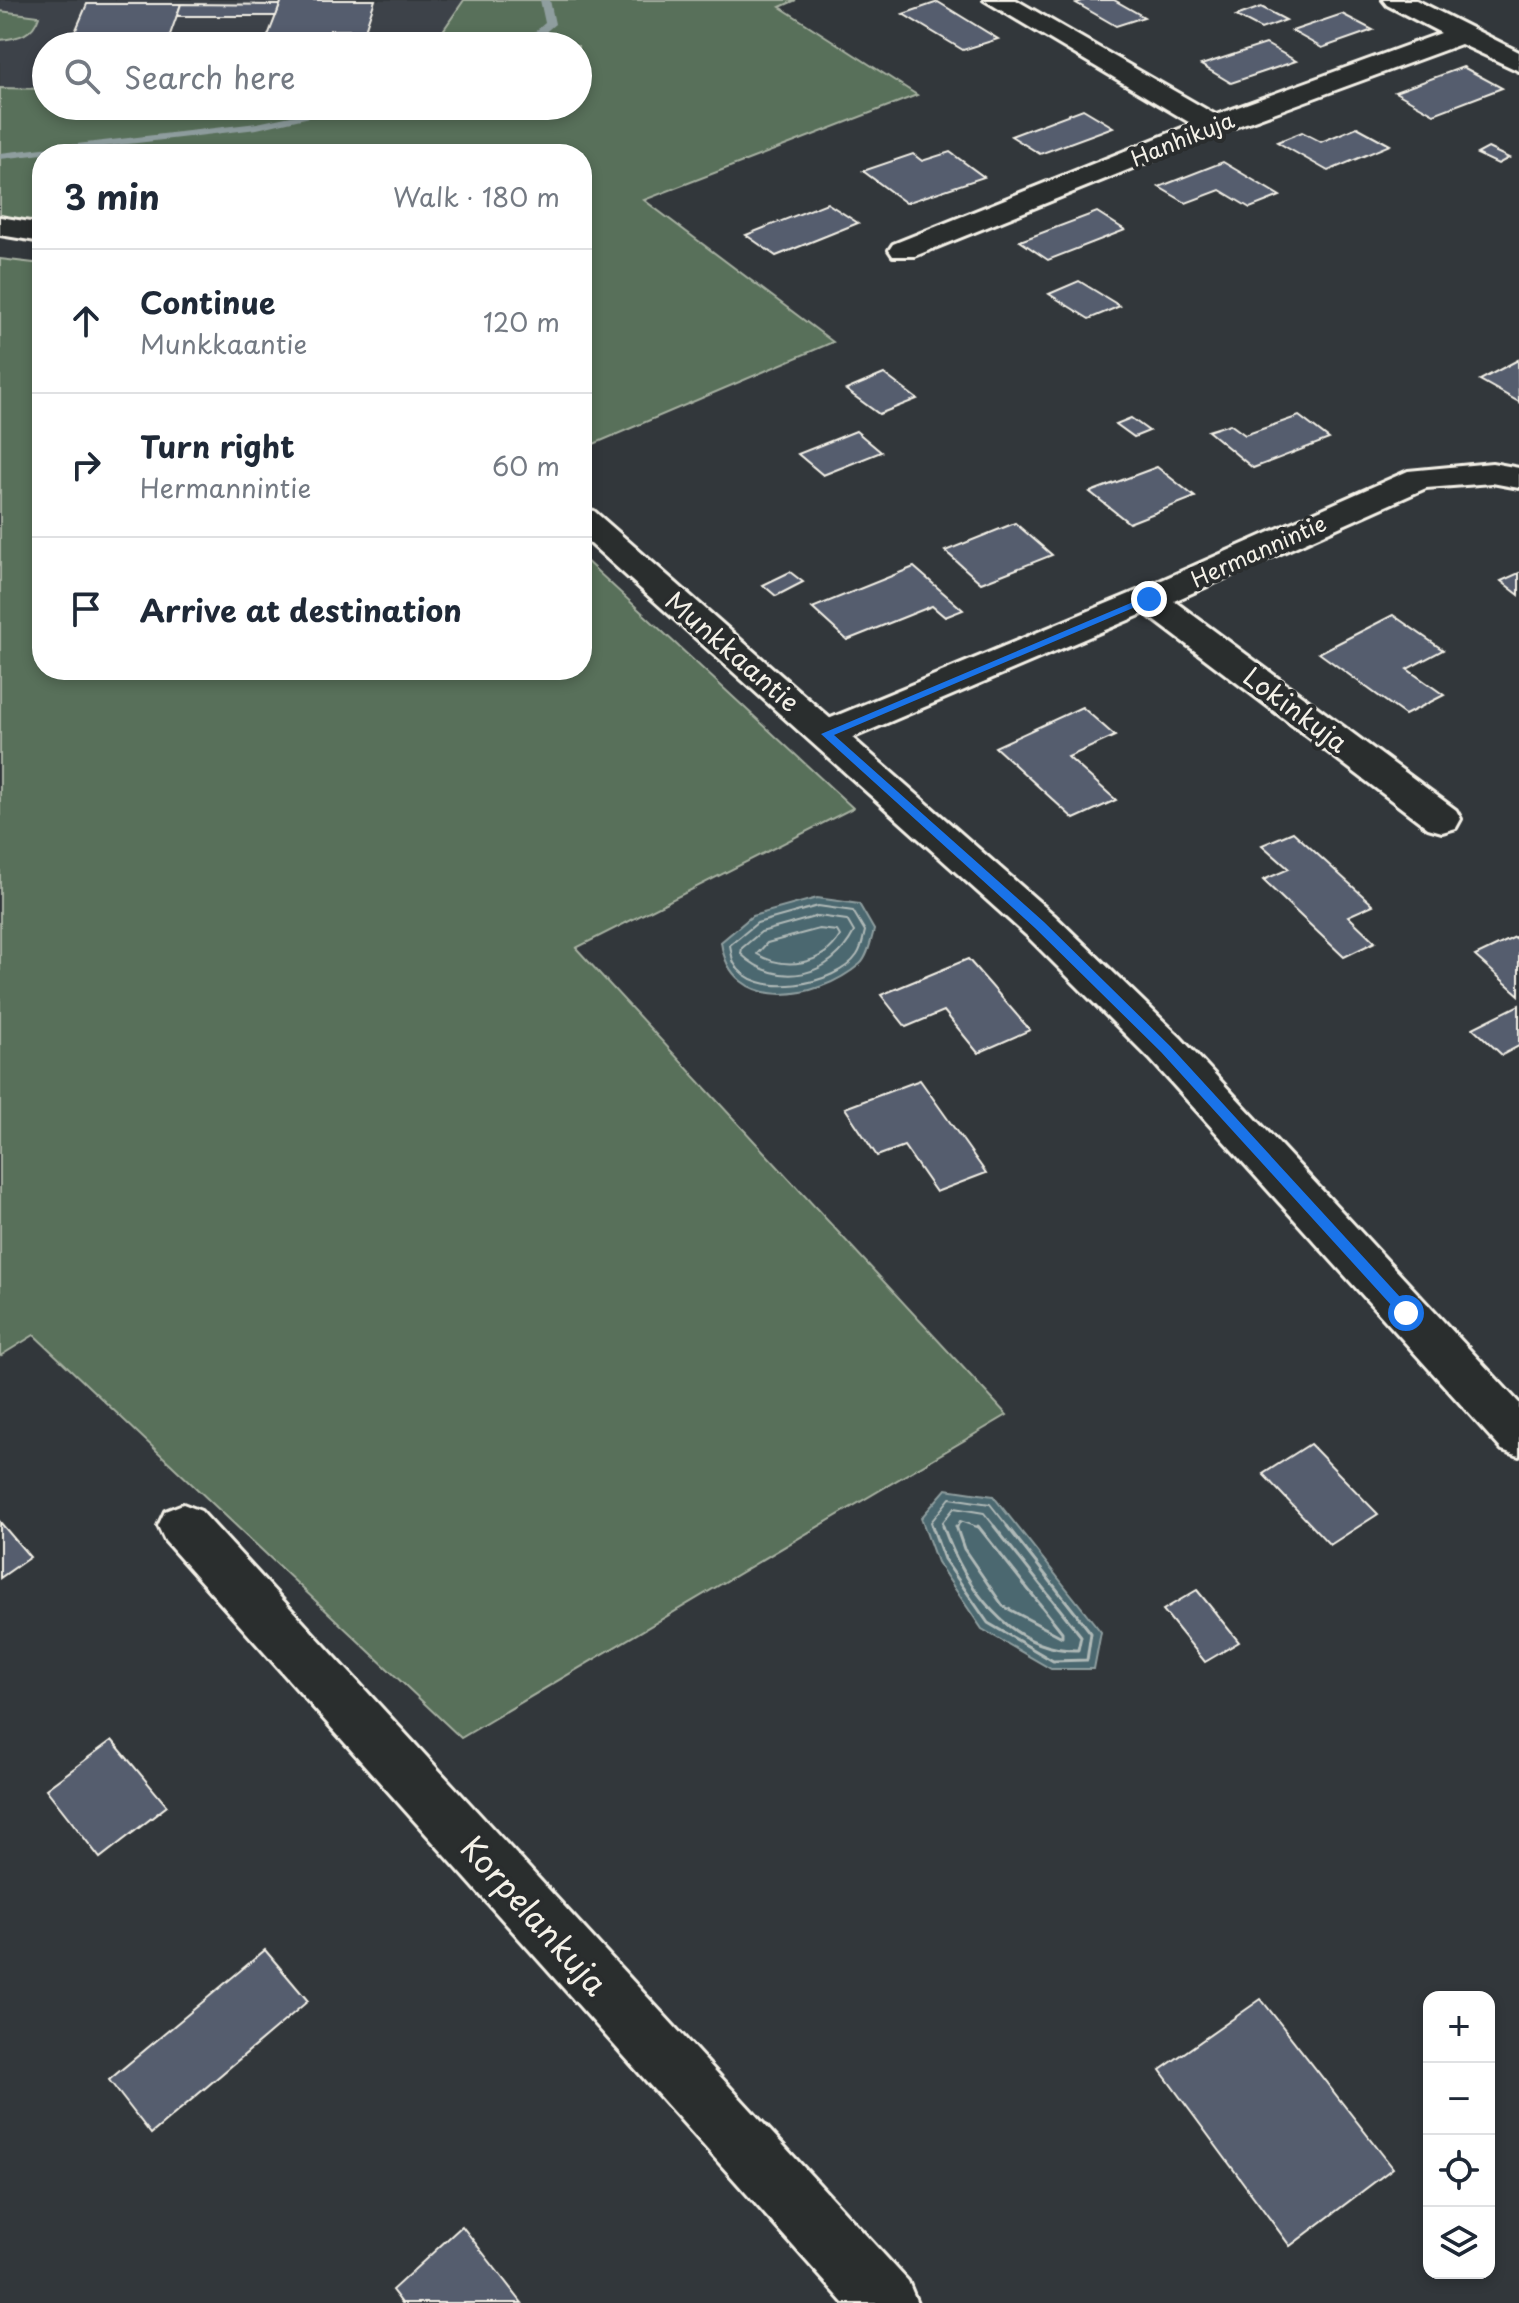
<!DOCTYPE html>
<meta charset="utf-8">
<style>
body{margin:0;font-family:"Playpen Sans",sans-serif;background:#f6f6f7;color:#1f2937}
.controls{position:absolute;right:24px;bottom:24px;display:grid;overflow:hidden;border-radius:16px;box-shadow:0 4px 12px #0003}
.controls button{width:72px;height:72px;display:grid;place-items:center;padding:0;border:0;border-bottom:2px solid #e0e1e3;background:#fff;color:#1f2937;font:40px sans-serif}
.stop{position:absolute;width:24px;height:24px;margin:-18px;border:6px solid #1a73e8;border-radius:50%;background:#fff}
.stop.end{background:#1a73e8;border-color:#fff;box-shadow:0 2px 8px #0008}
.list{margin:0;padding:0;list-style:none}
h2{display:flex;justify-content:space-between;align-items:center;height:104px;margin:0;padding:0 32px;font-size:34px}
h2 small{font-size:26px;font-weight:400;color:#747a83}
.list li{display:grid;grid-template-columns:52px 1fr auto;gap:24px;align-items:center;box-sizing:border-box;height:144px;padding:0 32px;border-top:2px solid #e0e1e3}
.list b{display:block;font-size:30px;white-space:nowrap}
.list p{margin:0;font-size:26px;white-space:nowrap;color:#747a83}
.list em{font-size:26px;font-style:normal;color:#747a83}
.icon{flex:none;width:44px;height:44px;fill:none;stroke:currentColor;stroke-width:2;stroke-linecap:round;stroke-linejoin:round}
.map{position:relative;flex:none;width:1519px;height:2303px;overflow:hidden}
.search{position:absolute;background:#fff;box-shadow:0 4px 12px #0003;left:32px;top:32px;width:560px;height:88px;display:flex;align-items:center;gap:20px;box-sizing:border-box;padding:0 28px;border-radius:44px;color:#747a83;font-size:30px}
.panel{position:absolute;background:#fff;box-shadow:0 4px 12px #0003;left:32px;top:144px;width:560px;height:536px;border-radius:32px}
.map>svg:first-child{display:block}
.built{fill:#3c424a}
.green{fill:#596f5a;stroke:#a6b0a1;stroke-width:2}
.water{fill:#4b676f;stroke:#8f9e9f;stroke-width:2}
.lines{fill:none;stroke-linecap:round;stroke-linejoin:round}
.shore-far1{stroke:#b0bab8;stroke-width:2}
.shore{stroke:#b0bab8;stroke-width:3}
.stream{fill:#8f9e9f;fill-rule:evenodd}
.building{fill:#545d6e;stroke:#f4f1e8;stroke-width:2}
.minor-casing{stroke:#f4f1e8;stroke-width:6}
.tertiary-casing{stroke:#f4f1e8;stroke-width:6}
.minor{fill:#2a2d2e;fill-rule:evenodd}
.tertiary{fill:#2a2d2e;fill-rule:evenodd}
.route{fill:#1a73e8}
.labels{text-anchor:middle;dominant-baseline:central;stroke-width:8;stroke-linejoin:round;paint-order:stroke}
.far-street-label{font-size:22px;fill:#f4f1e8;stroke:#2a2d2e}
.street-label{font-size:26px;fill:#f4f1e8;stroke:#2a2d2e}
.near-street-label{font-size:32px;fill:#f4f1e8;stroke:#2a2d2e}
</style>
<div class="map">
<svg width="1519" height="2303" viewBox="0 0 1519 2303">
<rect width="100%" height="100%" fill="#32373b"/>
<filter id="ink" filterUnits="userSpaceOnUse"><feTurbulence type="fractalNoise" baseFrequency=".0125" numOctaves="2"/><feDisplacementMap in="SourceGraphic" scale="16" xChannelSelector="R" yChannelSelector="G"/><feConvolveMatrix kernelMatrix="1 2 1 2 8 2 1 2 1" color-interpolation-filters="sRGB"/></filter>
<g filter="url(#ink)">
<path class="built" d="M0,0H464L440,35L425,46H46V89L0,88Z"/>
<g class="green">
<path d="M464,0H796L780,7L917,95L644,200L833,342L582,449V154L353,150L317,154H42V224L0,218V88L46,89V106H578V46H425L440,35Z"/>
<path d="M0,11L39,16C33,35 19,38 0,40Z"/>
<path d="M0,259L42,264V670H582V557L853,808L576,948L1007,1415L461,1738L34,1335L0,1356Z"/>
</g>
<g class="water">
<path d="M817,898L859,904L874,930C871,940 868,957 860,964C817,1001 731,1014 721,942L752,916Z"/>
<path d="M946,1489L993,1496L1101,1632L1094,1669H1051L982,1629L937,1562L921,1518Z"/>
</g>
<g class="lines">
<g class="shore-far1">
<path d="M818,906L853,911L865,931C863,939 862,948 857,955C837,985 754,1001 734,963C732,959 731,950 730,945L757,923Z"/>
<path d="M818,916L847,920L854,932C831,977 779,990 741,954L742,948L761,932Z"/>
<path d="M819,929L837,931L840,936C823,965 785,971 757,954L767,943Z"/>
<path d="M933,1528L931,1522L950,1498L990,1504L1009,1528"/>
<path d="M944,1528L942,1523L954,1508L984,1513L996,1528"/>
<path d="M957,1528L960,1521L980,1528"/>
</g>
<g class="shore">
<path d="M932,1526L944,1559L988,1623L1053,1661L1087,1660L1091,1633L1007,1526"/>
<path d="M943,1526C964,1584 1008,1652 1078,1650L1081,1636L994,1526"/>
<path d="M956,1526L964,1549L1003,1606L1062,1637V1632L978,1526"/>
</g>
<g class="stream">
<path d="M540,0H550L555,24L529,46H518L545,23Z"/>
<path d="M339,106H358L257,129L0,159V153L257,123Z"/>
</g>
</g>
<g class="building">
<path d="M282,0H375L365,30H330L326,42L266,41Z"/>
<path d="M1085,0H1114L1144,17L1116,26L1076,3Z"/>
<path d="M938,2L998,39L963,50L903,14Z"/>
<path d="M87,4H181L166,46H69Z"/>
<path d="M181,4L280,5L276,16H177Z"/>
<path d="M1261,7L1286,20L1261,29L1236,16Z"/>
<path d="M1342,14L1373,30L1322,48L1292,31Z"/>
<path d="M1266,44L1296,61L1231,83L1201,65Z"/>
<path d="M1463,67L1502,88L1434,114L1395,92Z"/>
<path d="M1083,109L1113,127L1040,154L1011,136Z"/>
<path d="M1357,127L1390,145L1328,171L1277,142L1302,132L1321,142Z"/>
<path d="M1488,148L1509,158L1498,164L1477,154Z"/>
<path d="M950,152L984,177L906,203L863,171L913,154L922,161Z"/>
<path d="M1223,162L1280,196L1250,208L1220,190L1186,203L1159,187Z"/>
<path d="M827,203L858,223L776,256L746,235Z"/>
<path d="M1097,212L1125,230L1048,260L1020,241Z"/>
<path d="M1079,281L1120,306L1089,319L1049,294Z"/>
<path d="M1518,360L1519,402L1480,380Z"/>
<path d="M884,374L917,399L879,414L846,390Z"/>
<path d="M1299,416L1329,439L1253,468L1208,431L1230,424L1245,435Z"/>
<path d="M1131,418L1149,431L1134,437L1116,424Z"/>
<path d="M856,431L881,452L823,475L798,454Z"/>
<path d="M1157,467L1195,497L1129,523L1090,492Z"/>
<path d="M1015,523L1052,555L981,583L945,551Z"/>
<path d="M914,567L963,610L945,617L932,606L847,640L812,608Z"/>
<path d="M790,572L803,582L776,596L763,585Z"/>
<path d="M1519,573V595L1501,581Z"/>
<path d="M1393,615L1443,650L1407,669L1444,695L1405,715L1319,653Z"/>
<path d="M1082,707L1115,736L1068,757L1116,800L1074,819L995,747Z"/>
<path d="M1293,832L1373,905L1348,916L1375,942L1344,957L1263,880L1289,869L1262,845Z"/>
<path d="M1515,937L1519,941V995L1475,956Z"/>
<path d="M968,959L1030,1030L978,1053L944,1011L906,1027L881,995Z"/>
<path d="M1519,1005V1046L1502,1055L1473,1028Z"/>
<path d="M920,1080L986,1173L936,1192L904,1146L877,1156L845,1108Z"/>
<path d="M1310,1444L1378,1514L1330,1545L1263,1474Z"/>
<path d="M0,1522L30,1557L0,1578Z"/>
<path d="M1197,1590L1239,1642L1205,1662L1163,1610Z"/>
<path d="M112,1740L167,1806L100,1858L46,1789Z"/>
<path d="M265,1950L308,2001L151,2134L109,2080Z"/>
<path d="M1261,1999L1393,2168L1290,2246L1160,2070Z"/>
<path d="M462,2226L522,2303H402L392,2290Z"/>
</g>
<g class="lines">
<defs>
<g id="minor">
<path d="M984,0H1016L1216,115L1441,33L1387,5L1383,0H1416L1519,52V71L1461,44L1224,131L915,256H893L889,250L893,244L1192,124Z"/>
<path d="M1492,463L1519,468V488L1492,483L1426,488L1174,601L1456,810L1461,819L1456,828L1442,832L1428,828L1145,613L840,743L827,746L814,743L808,734L814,725L1137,591L1408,471Z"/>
<path d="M183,1504L201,1511L908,2281L917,2303H844L165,1541L158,1526L165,1511Z"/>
</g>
<g id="tertiary">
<path d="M0,217L42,224V242L0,235Z"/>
<path d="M582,508L594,511L1054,915L1181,1038L1519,1403V1456L1502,1450L1151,1060L1026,935L582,536Z"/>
</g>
</defs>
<use href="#minor" class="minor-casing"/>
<use href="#tertiary" class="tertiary-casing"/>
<use href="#minor" class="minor"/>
<use href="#tertiary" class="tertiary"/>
</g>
</g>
<path class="route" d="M1145,597L1154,599L834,735L1044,922L1170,1046L1411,1309V1317H1402L1161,1052L1035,928L821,734Z"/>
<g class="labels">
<g class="far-street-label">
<text transform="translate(1182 138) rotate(-22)">Hanhikuja</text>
<text transform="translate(1258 550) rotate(-24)">Hermannintie</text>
</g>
<g class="street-label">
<text transform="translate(733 651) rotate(41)">Munkkaantie</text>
<text transform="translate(1296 709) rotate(37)">Lokinkuja</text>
</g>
<g class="near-street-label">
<text transform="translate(535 1915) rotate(48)">Korpelankuja</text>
</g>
</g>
</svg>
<div class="controls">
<button>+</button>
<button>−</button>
<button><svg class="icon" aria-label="locate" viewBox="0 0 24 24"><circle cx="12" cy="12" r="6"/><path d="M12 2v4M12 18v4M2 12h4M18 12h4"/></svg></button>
<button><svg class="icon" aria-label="layers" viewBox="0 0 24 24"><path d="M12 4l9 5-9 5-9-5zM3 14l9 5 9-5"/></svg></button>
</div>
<div class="stop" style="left:1406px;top:1313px"></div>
<div class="stop end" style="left:1149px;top:599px"></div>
<div class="search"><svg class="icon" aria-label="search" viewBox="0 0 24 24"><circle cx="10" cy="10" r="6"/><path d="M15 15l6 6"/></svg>Search here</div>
<section class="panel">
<h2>3 min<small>Walk · 180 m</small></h2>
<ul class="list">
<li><svg class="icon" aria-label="ahead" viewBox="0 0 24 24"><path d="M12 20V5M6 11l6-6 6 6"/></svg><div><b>Continue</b><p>Munkkaantie</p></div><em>120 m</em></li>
<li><svg class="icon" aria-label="right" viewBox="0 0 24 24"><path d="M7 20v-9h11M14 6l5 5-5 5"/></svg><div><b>Turn right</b><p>Hermannintie</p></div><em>60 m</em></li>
<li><svg class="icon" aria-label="arrive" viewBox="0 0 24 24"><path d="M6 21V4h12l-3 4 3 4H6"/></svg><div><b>Arrive at destination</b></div></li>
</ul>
</section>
</div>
